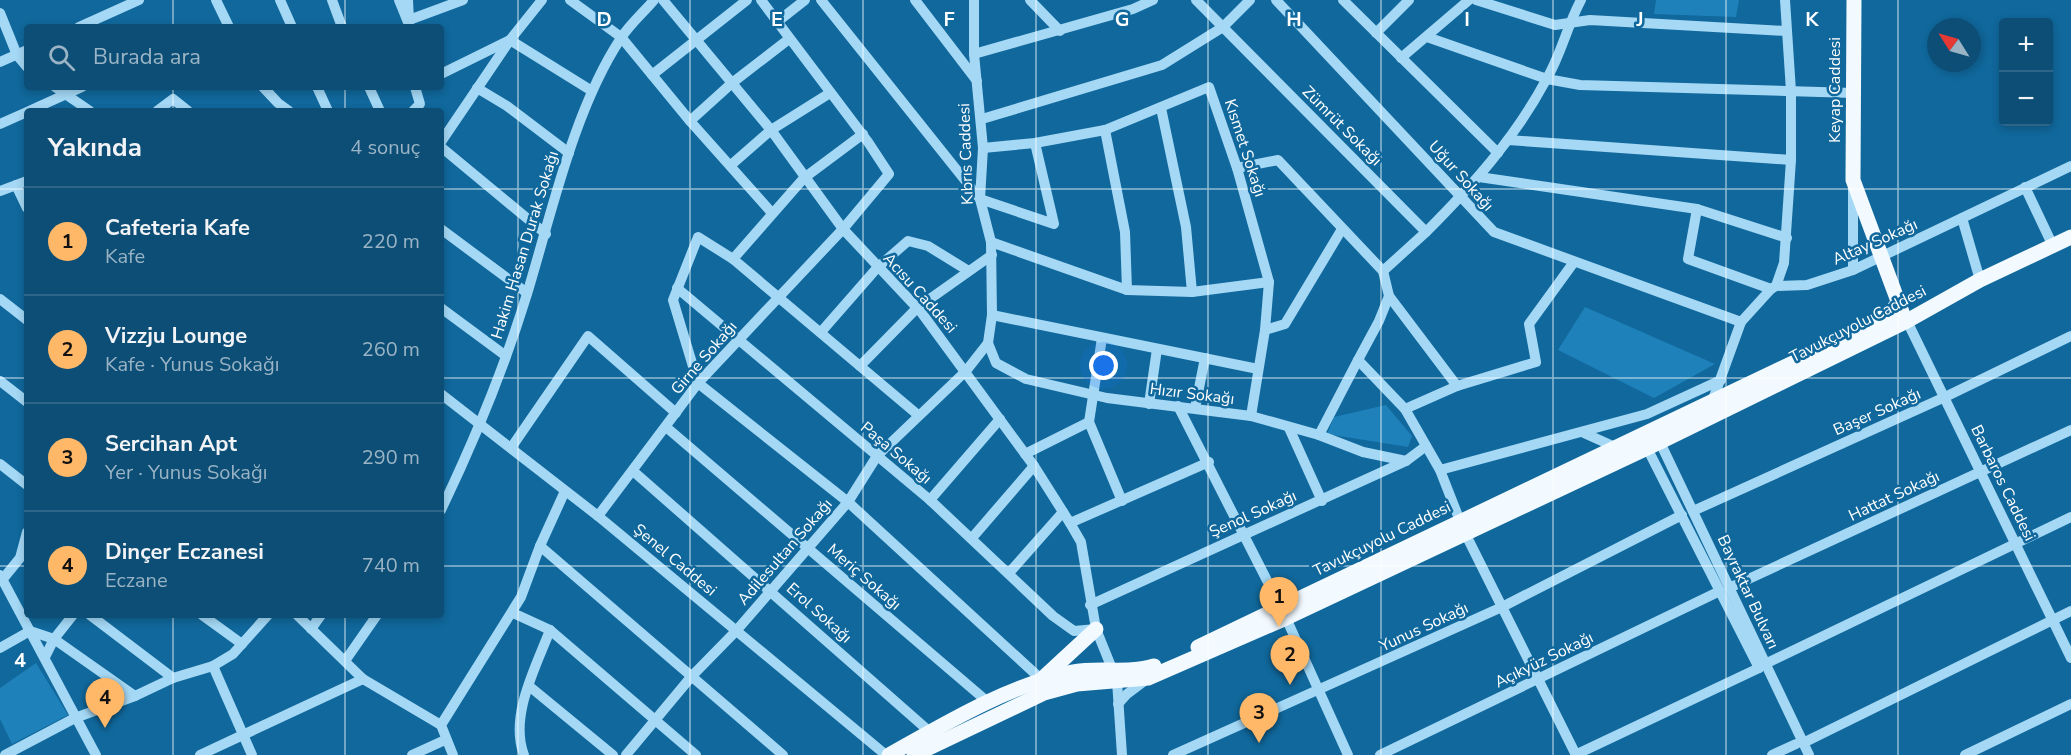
<!DOCTYPE html>
<html lang="tr">
<meta charset="utf-8">
<style>
body{margin:0;font-family:"Nunito Sans",sans-serif;background:#1a587d;color:#f1f3f6}
.controls{position:absolute;right:18px;top:18px;display:grid;overflow:hidden;border-radius:6px;box-shadow:0 3px 9px #0003}
.controls button{width:54px;height:54px;display:grid;place-items:center;padding:0;border:0;border-bottom:2px solid #2c6587;background:#0c4e75;color:#f1f3f6;font:30px sans-serif}
.compass{position:absolute;left:1927px;top:18px;width:54px;height:54px;border-radius:50%;background:#0c4e75;box-shadow:0 3px 9px #0003;rotate:307deg}
.you{position:absolute;left:1104px;top:366px;width:21px;height:21px;margin:-15px;border:4px solid #fff;border-radius:50%;background:#1a73e8;box-shadow:0 0 0 9px #1a73e833}
.badge{display:grid;place-items:center;width:39px;height:39px;border-radius:50%;background:#ffb768;color:#111;font-size:20px;font-weight:700}
.pin{position:absolute;translate:-50% -50px;filter:drop-shadow(0 2px 3px #0008)}
.pin::after{content:'';position:absolute;top:32px;width:21px;height:18px;background:inherit;clip-path:polygon(0 0,100% 0,50% 100%)}
.list{margin:0;padding:0;list-style:none}
h2{display:flex;justify-content:space-between;align-items:center;height:78px;margin:0;padding:0 24px;font-size:26px}
h2 small{font-size:20px;font-weight:400;color:#9ab4c5}
.list li{display:grid;grid-template-columns:39px 1fr auto;gap:18px;align-items:center;box-sizing:border-box;height:108px;padding:0 24px;border-top:2px solid #2c6587}
.list b{display:block;font-size:22px;white-space:nowrap}
.list p{margin:0;font-size:20px;white-space:nowrap;color:#9ab4c5}
.list em{font-size:20px;font-style:normal;color:#9ab4c5}
.icon{flex:none;width:33px;height:33px;fill:none;stroke:currentColor;stroke-width:2;stroke-linecap:round;stroke-linejoin:round}
.map{position:relative;flex:none;width:2071px;height:755px;overflow:hidden}
.search{position:absolute;background:#0c4e75;box-shadow:0 3px 9px #0003;left:24px;top:24px;width:420px;height:66px;display:flex;align-items:center;gap:15px;box-sizing:border-box;padding:0 21px;border-radius:6px;color:#9ab4c5;font-size:22px}
.panel{position:absolute;background:#0c4e75;box-shadow:0 3px 9px #0003;left:24px;top:108px;width:420px;height:510px;border-radius:6px}
.map>svg:first-child{display:block}
.green{fill:#1f81b9}
.lines{fill:none;stroke-linecap:round;stroke-linejoin:round}
.minor{stroke:#a4d8f5;stroke-width:10}
.major{stroke:#f2faff;stroke-width:15}
.grid{fill:none;stroke:#fff;stroke-width:1.5;stroke-opacity:0.55}
.labels{text-anchor:middle;dominant-baseline:central;stroke-width:5;stroke-linejoin:round;paint-order:stroke}
.street-label{font-size:16px;fill:#fff;stroke:#10689c}
.grid-label{font-size:20px;text-anchor:middle;font-weight:bold;fill:#fff;stroke:#10689c;stroke-width:5;stroke-linejoin:round;paint-order:stroke}
</style>
<div class="map">
<svg width="2071" height="755" viewBox="0 0 2071 755">
<rect width="100%" height="100%" fill="#10689c"/>
<g class="green">
<path d="M1656,0H1739L1736,17L1654,14Z"/>
<path d="M1585,307L1715,364L1654,398L1558,350Z"/>
<path d="M1386,405L1412,436L1408,447L1327,434L1334,417Z"/>
<path d="M36,663L68,715L12,744L0,719V688Z"/>
</g>
<g class="lines">
<g class="minor">
<path d="M216,0L229,27"/>
<path d="M280,0L292,27"/>
<path d="M332,0L342,27"/>
<path d="M399,0L410,27"/>
<path d="M408,0L409,20L463,0"/>
<path d="M570,0L621,37L690,121L772,213"/>
<path d="M663,0L771,130L843,229L921,312L1034,466L1070,523L1081,542L1096,629L1117,681L1122,755"/>
<path d="M821,0L980,199L1054,224L1035,143"/>
<path d="M915,0L977,81"/>
<path d="M1030,0L1060,31"/>
<path d="M1196,0L1426,232L1383,271"/>
<path d="M1276,0L1494,232L1741,322"/>
<path d="M1343,0L1498,153"/>
<path d="M1476,0L1555,25L1590,20L1785,31"/>
<path d="M0,13L17,55L27,67"/>
<path d="M777,22L805,0"/>
<path d="M79,27L139,0"/>
<path d="M1376,33L1409,0"/>
<path d="M1427,37L1547,79L1580,85L1853,93"/>
<path d="M974,54L1133,9L1153,0"/>
<path d="M1401,58L1469,0"/>
<path d="M0,62L27,50"/>
<path d="M441,74L510,40L592,91"/>
<path d="M652,75L747,0"/>
<path d="M55,87L90,111"/>
<path d="M263,87L278,103L289,111"/>
<path d="M317,87L328,111"/>
<path d="M369,87L380,111"/>
<path d="M477,88L507,106L569,153"/>
<path d="M1161,108L1186,227L1192,292"/>
<path d="M29,111L82,87"/>
<path d="M157,111L173,99L188,111"/>
<path d="M413,111L420,104L415,87"/>
<path d="M982,119L1162,65L1223,27L1250,0"/>
<path d="M690,121L732,83L789,39"/>
<path d="M0,124L27,112"/>
<path d="M1105,130L1125,232L1127,290"/>
<path d="M1508,140L1791,160"/>
<path d="M441,142L510,40L542,0"/>
<path d="M441,147L546,234"/>
<path d="M983,148L1035,143L1105,130L1209,87L1237,168L1269,282L1265,330L1251,416"/>
<path d="M731,165L771,130L830,93"/>
<path d="M1237,168L1278,160L1383,271L1389,296L1379,321L1358,360L1405,409L1440,470L1460,521"/>
<path d="M1479,177L1697,209L1787,238"/>
<path d="M16,185L27,208"/>
<path d="M1853,187V270"/>
<path d="M2025,187L2053,246"/>
<path d="M0,191L27,181"/>
<path d="M1697,209L1688,259L1771,289"/>
<path d="M1962,218L1980,280"/>
<path d="M441,229L527,293"/>
<path d="M1426,232C1472,186 1515,138 1546,80C1561,55 1567,26 1581,0"/>
<path d="M991,242L1127,290L1192,292L1269,282"/>
<path d="M733,259L804,178L863,134"/>
<path d="M1776,286L1784,263L1791,160V91L1785,0"/>
<path d="M677,288L930,500L1053,616L1074,631L1096,629"/>
<path d="M1389,296L1457,386"/>
<path d="M0,299L27,320"/>
<path d="M441,308L506,356"/>
<path d="M992,315L1258,369"/>
<path d="M1907,321L2071,658"/>
<path d="M1265,330L1285,324L1342,229"/>
<path d="M821,332L877,268L908,241L928,246L967,270"/>
<path d="M1102,338L1089,422L1122,501"/>
<path d="M988,343L996,363L1026,379L1107,398L1251,416L1319,435L1363,452L1406,461"/>
<path d="M860,366L917,308L992,255"/>
<path d="M0,381L27,402"/>
<path d="M441,394L598,516L886,755"/>
<path d="M1712,402L1741,322L1771,289L1776,286L1807,285L1853,270L2071,166"/>
<path d="M1149,404L1157,349"/>
<path d="M1178,406L1281,608"/>
<path d="M1195,408L1205,358"/>
<path d="M1405,409L1457,386L1536,362L1529,324L1574,262"/>
<path d="M918,415L733,259L698,237L673,300L698,383L848,502L1042,680"/>
<path d="M666,427L989,703"/>
<path d="M1289,428L1322,501"/>
<path d="M1584,433L1615,447"/>
<path d="M1319,435L1358,360"/>
<path d="M1657,436L1809,755"/>
<path d="M1645,444L1759,668"/>
<path d="M511,448L588,336L676,413"/>
<path d="M1025,454L1089,422"/>
<path d="M0,464L27,485"/>
<path d="M1440,470L1647,414L1721,380"/>
<path d="M633,471L930,732"/>
<path d="M930,500L1000,419"/>
<path d="M441,510C475,439 504,369 527,294C552,212 574,109 621,38C630,24 644,12 654,0"/>
<path d="M1693,511L1945,397L2071,336"/>
<path d="M598,516L698,383L843,229L889,174L868,142L761,0"/>
<path d="M1070,523L1209,462"/>
<path d="M1465,533L1576,755"/>
<path d="M972,538L1034,466"/>
<path d="M540,546L783,755"/>
<path d="M1009,573L1063,512"/>
<path d="M0,575L96,755"/>
<path d="M2,580L20,558L27,532"/>
<path d="M1729,588L2071,430"/>
<path d="M1090,605L1406,461L1426,446"/>
<path d="M513,613L550,630L696,755"/>
<path d="M90,615L173,678"/>
<path d="M202,615L242,644"/>
<path d="M297,615L363,679L441,725"/>
<path d="M1286,618L1348,755"/>
<path d="M311,629L321,615"/>
<path d="M0,648L30,631L54,639L135,696"/>
<path d="M45,657L54,639L73,615"/>
<path d="M345,661L377,615"/>
<path d="M1765,664L2071,517"/>
<path d="M213,666L252,755"/>
<path d="M529,686L613,755"/>
<path d="M1118,704L1127,694L1147,679"/>
<path d="M1803,743L2071,611"/>
<path d="M5,755L75,718L135,696L173,678L213,666L233,654L268,615"/>
<path d="M200,755L363,679"/>
<path d="M412,755L445,740"/>
<path d="M453,755L441,725L521,597L540,546L565,491"/>
<path d="M524,755C509,716 536,667 550,630"/>
<path d="M626,755L691,677L736,631L848,502L877,456L966,371L988,343L992,315L991,242L980,199L983,148L974,54V0"/>
<path d="M1173,755L1502,607L1682,515"/>
<path d="M1380,755L1720,591"/>
<path d="M1575,755L1759,668"/>
<path d="M1772,755L1796,744"/>
<path d="M1965,755L2071,704"/>
</g>
<g class="major">
<path d="M1854,0L1853,180L1902,312"/>
<path d="M1198,647L1797,361L1891,313L1897,304"/>
<path d="M1043,678L1096,629"/>
<path d="M889,755C946,723 1007,686 1072,672C1099,667 1128,674 1154,666"/>
<path d="M914,755L1044,693L1077,684L1148,678L1286,618L1660,442L1907,321L1980,280L2071,237"/>
</g>
</g>
<path class="grid" d="M173,0V27M345,0V27M518,0V755M690,0V755M863,0V755M1036,0V755M1208,0V755M1381,0V755M1553,0V755M1726,0V755M1898,0V755M173,87V111M345,87V111M0,189H27M441,189H2071M0,378H27M441,378H2071M0,566H27M441,566H2071M173,615V755M345,615V755"/>
<g class="labels">
<g class="street-label">
<text transform="translate(1835 90) rotate(-90)">Keyap Caddesi</text>
<text transform="translate(1342 126) rotate(45)">Zümrüt Sokağı</text>
<text transform="translate(1245 148) rotate(72)">Kısmet Sokağı</text>
<text transform="translate(966 154) rotate(-92)">Kıbrıs Caddesi</text>
<text transform="translate(1461 176) rotate(48)">Uğur Sokağı</text>
<text transform="translate(1875 242) rotate(-24)">Altay Sokağı</text>
<text transform="translate(525 245) rotate(-73)">Hakim Hasan Durak Sokağı</text>
<text transform="translate(920 293) rotate(48)">Acısu Caddesi</text>
<text transform="translate(1858 324) rotate(-27)">Tavukçuyolu Caddesi</text>
<text transform="translate(704 358) rotate(-49)">Girne Sokağı</text>
<text transform="translate(1192 394) rotate(7)">Hızır Sokağı</text>
<text transform="translate(1877 412) rotate(-24)">Başer Sokağı</text>
<text transform="translate(896 453) rotate(40)">Paşa Sokağı</text>
<text transform="translate(2003 483) rotate(64)">Barbaros Caddesi</text>
<text transform="translate(1894 496) rotate(-25)">Hattat Sokağı</text>
<text transform="translate(1253 514) rotate(-24)">Şenol Sokağı</text>
<text transform="translate(1382 539) rotate(-26)">Tavukçuyolu Caddesi</text>
<text transform="translate(785 552) rotate(-49)">Adilesultan Sokağı</text>
<text transform="translate(675 560) rotate(40)">Şenel Caddesi</text>
<text transform="translate(864 577) rotate(41)">Meriç Sokağı</text>
<text transform="translate(1748 592) rotate(65)">Bayraktar Bulvarı</text>
<text transform="translate(819 613) rotate(42)">Erol Sokağı</text>
<text transform="translate(1424 627) rotate(-25)">Yunus Sokağı</text>
<text transform="translate(1544 660) rotate(-26)">Açıkyüz Sokağı</text>
</g>
</g>
<g class="grid-label">
<text x="604" y="26">D</text>
<text x="777" y="26">E</text>
<text x="949" y="26">F</text>
<text x="1122" y="26">G</text>
<text x="1294" y="26">H</text>
<text x="1467" y="26">I</text>
<text x="1640" y="26">J</text>
<text x="1812" y="26">K</text>
<text x="20" y="667">4</text>
</g>
</svg>
<div class="controls">
<button>+</button>
<button>−</button>
</div>
<svg class="compass" viewBox="-18 -18 36 36"><path d="M0-13l5 13h-10z" fill="#e53935"/><path d="M0 13l5-13h-10z" fill="#9ab4c5"/></svg>
<div class="you"></div>
<div class="pin badge" style="left:1279px;top:627px">1</div>
<div class="pin badge" style="left:1290px;top:685px">2</div>
<div class="pin badge" style="left:1259px;top:743px">3</div>
<div class="pin badge" style="left:105px;top:728px">4</div>
<div class="search"><svg class="icon" aria-label="search" viewBox="0 0 24 24"><circle cx="10" cy="10" r="6"/><path d="M15 15l6 6"/></svg>Burada ara</div>
<section class="panel">
<h2>Yakında<small>4 sonuç</small></h2>
<ul class="list">
<li><span class="badge">1</span><div><b>Cafeteria Kafe</b><p>Kafe</p></div><em>220 m</em></li>
<li><span class="badge">2</span><div><b>Vizzju Lounge</b><p>Kafe · Yunus Sokağı</p></div><em>260 m</em></li>
<li><span class="badge">3</span><div><b>Sercihan Apt</b><p>Yer · Yunus Sokağı</p></div><em>290 m</em></li>
<li><span class="badge">4</span><div><b>Dinçer Eczanesi</b><p>Eczane</p></div><em>740 m</em></li>
</ul>
</section>
</div>
